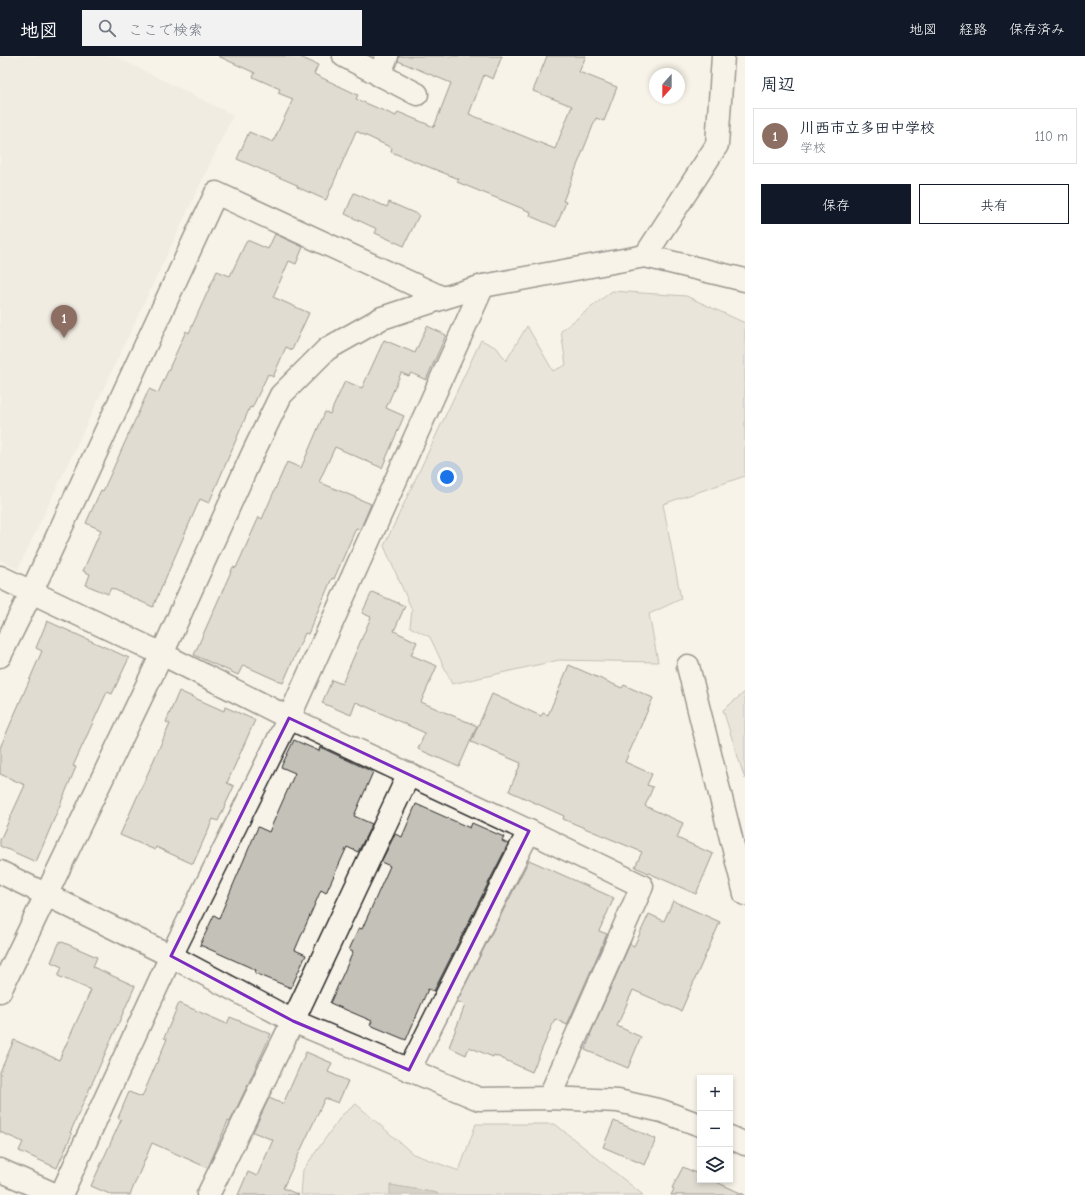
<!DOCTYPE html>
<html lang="ja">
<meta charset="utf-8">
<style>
body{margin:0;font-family:"Comic Neue","Klee One",sans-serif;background:#f2f2f3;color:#1f2937}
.controls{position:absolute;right:12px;bottom:12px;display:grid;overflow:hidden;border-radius:0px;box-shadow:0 2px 6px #0003}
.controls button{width:36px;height:36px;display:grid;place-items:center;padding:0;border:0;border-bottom:1px solid #e0e1e3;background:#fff;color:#1f2937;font:20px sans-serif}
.compass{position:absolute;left:649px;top:12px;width:36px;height:36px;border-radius:50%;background:#fff;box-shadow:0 2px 6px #0003;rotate:201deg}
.you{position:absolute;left:447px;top:421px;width:14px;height:14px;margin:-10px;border:3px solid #fff;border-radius:50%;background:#1a73e8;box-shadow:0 0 0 6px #1a73e833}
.badge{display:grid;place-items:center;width:26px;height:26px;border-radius:50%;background:#111827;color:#fff;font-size:13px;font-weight:700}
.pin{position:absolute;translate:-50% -33px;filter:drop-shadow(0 1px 2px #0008)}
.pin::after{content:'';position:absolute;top:21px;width:14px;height:12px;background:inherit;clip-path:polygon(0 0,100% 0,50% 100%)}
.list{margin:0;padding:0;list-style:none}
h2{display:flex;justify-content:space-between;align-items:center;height:52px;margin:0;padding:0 16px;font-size:17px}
h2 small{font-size:13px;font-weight:400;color:#747a83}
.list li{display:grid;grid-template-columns:26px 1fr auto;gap:12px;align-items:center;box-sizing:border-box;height:56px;margin:0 8px 8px;padding:0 8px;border:1px solid #e0e1e3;border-radius:0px}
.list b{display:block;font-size:15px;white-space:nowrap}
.list p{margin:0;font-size:13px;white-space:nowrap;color:#747a83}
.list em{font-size:13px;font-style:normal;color:#747a83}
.actions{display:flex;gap:8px;padding:12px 16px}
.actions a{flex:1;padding:9px 0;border:1px solid #111827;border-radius:0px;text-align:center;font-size:14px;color:#111827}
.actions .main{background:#111827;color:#fff}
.icon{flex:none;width:22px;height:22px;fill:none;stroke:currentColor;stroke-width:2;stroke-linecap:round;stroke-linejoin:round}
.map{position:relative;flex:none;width:745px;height:1139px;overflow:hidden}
header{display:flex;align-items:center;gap:24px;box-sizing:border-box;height:56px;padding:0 20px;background:#111827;color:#fff}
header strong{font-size:19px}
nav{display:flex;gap:22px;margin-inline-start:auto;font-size:14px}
.search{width:280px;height:36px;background:#f2f2f3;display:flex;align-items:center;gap:10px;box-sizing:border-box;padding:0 14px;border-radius:0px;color:#747a83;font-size:15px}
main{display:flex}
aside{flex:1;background:#fff}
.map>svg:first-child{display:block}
.built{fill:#e8e4da}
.green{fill:#dad6cc;stroke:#82807c}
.water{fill:#afaca4;stroke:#7a7874}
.building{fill:#c4c1b9;stroke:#2b2b2b}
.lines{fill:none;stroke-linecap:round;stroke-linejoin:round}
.street-casing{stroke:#2b2b2b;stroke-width:25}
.secondary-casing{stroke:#2b2b2b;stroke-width:25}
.street{stroke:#f7f3e8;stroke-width:22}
.secondary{stroke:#f7f3e8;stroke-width:22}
.marked{fill:none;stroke:#7b2cbf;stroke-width:3;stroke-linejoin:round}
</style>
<header>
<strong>地図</strong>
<div class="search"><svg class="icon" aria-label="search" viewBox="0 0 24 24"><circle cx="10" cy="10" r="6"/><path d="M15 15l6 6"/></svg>ここで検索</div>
<nav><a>地図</a><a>経路</a><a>保存済み</a></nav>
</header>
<main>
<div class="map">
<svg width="745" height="1139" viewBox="0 0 745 1139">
<rect width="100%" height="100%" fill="#f7f3e8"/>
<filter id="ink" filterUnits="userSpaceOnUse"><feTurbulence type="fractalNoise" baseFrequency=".025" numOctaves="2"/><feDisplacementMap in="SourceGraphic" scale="8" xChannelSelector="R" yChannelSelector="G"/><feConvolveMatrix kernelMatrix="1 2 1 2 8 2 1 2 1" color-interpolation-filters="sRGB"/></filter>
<g filter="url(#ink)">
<path class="built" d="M0,0H114L233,59L18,513L0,504Z"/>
<g class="green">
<path d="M612,235L686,240L745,267V420L663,448L681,543L649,558L658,606L559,604L452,628L430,581L410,571L412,554L384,490L481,284L497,292L506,305L527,270L553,315L566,309L561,275Z"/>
<path d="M745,636V723L723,654Z"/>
<path d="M356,1048L413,1098L459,1115L476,1068H555L643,1139H439L437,1137L391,1129L390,1139H301L303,1114L342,1059Z"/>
</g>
<path class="water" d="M390,1129L437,1137L439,1139H390Z"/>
<g class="building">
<path d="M218,0H298L318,9L314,18L358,39L356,43L396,60L398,56L434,71L451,27L398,5L399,0H502L493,23L484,19L469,58L555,93L572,50L533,35L547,0H586L579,16L617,31L604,65L596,62L563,145L566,146L556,171L530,160L531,156L457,126L459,123L391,96L392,92L356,75L326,144L297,131V129L237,103L249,76L273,86L293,43L278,37L280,33L253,21L255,17Z"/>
<path d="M354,137L387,151L389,146L419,159L404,190L375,177L377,173L345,158Z"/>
<path d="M275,178L303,191L296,208L289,205L273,241L309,257L292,294L286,291L273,321L268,318L252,352L250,351L209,447L200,443L153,551L111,532L108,538L86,529L90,518L83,515L101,474L86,467L101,434L103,435L149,333L158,337L186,275L189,277L217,215L230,220L247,184L268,193Z"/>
<path d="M427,270L446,279L426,324L411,317L409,320L401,317L386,352L404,360L382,412L335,391L319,426L371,448L360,474L356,472L334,523L332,522L308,578L305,577L283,627L243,609L238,619L194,599L233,511L236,512L259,461L262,463L287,406L301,412L325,356L330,358L345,325L362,332L384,284L415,297Z"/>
<path d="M372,536L405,550L394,575L417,586L411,599L437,610L421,646L477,670L459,711L418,693L425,677L356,646L351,659L322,647L332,624L342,628L371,561L362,557Z"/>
<path d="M47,565L129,602L112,638L107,636L73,710L76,711L36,806L0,790V784L25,729L0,718V692L42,595L36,592Z"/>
<path d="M569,609L622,632L624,629L653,642L625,706L652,718L647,729L653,731L645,750L683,767L677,782L713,798L696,838L635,811L642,796L563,763L564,760L509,735L521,707L471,686L492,638L541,660L543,657L548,659Z"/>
<path d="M179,635L224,655L225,651L255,664L227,727L234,730L218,765L213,763L193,808L156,791L155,794L120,779L170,668L166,666Z"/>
<path d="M294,684L319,695L320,691L373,716L354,760L372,768L358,796L347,791L326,837L321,834L295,894L306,899L291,932L255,917L256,914L200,889L214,859L219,862L258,771L269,776L295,717L281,711Z"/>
<path d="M416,748L470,772L472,767L504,781L502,785L508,788L434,935L428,933L406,984L370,969L372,965L330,947L353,896L349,894L359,872L362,873L390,810L381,806L395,778L402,781Z"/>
<path d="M529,804L614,842L599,875L607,878L567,969L555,963L532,1016L494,999L493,1001L469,991L466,999L449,991L465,949L457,945Z"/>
<path d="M673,845L720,866L681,955L633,934L617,970L641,981L628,1012L585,994L591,979H590L630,888L634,890L649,858L664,865Z"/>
<path d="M60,885L97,901L93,911L135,930L70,1077L72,1078L57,1112L19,1095L23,1086L0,1076V1016L14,984L59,1004L91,934L58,920L62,911L51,906Z"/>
<path d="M179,947L227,968L230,961L271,978L250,1024L230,1066L228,1065L208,1112L152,1087L130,1139H112L91,1130L121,1064L118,1062L129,1036L142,1041L167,983L164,982Z"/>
<path d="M306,996L332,1007L328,1016L348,1025L338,1047L325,1042L283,1132L299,1139H238L248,1116L257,1120L273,1084L253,1076L269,1042L283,1048Z"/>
<path d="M614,1065L656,1083L645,1109L603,1091Z"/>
<path d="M683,1111L700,1119V1124H712L745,1139H671L674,1133L672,1132Z"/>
</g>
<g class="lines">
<defs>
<g id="street">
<path d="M344,0L417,38"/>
<path d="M379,19L387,0"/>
<path d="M645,200L717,89L723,0"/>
<path d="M0,521L162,598L289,662L529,775L642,830L549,1042"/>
<path d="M0,600L31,537L216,137L443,242"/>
<path d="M688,610L745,838"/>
<path d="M0,816L171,900L293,965L479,1043L549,1042L618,1045L662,1055L700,1069"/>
<path d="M409,1014L529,775"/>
<path d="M730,1081L745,1088"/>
<path d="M0,1114L56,1139"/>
<path d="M61,1139L171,900L289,662L483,230"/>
<path d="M208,1139L293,965L409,718"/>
</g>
<path id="secondary" d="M0,935L162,598L253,397L281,339L327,293L382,262L443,242L483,230L645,200L745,224"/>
</defs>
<use href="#street" class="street-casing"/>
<use href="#secondary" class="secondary-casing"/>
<use href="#street" class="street"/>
<use href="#secondary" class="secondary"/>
</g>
</g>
<path d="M0 0H745V1139H0ZM289,662L529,775L409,1014L293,965L171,900Z" fill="#f7f3e8" fill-opacity=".55" fill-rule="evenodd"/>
<path class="marked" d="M289,662L529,775L409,1014L293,965L171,900Z"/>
</svg>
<div class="controls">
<button>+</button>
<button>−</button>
<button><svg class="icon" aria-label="layers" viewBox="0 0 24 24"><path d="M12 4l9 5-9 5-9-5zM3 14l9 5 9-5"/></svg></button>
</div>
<svg class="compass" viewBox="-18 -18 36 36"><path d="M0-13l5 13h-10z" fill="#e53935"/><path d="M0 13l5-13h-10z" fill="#747a83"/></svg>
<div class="you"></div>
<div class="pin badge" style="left:64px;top:282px;background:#8d6e63">1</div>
</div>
<aside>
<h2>周辺<small></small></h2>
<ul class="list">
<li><span class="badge" style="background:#8d6e63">1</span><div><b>川西市立多田中学校</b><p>学校</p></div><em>110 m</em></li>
</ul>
<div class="actions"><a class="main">保存</a><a>共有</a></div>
</aside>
</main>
